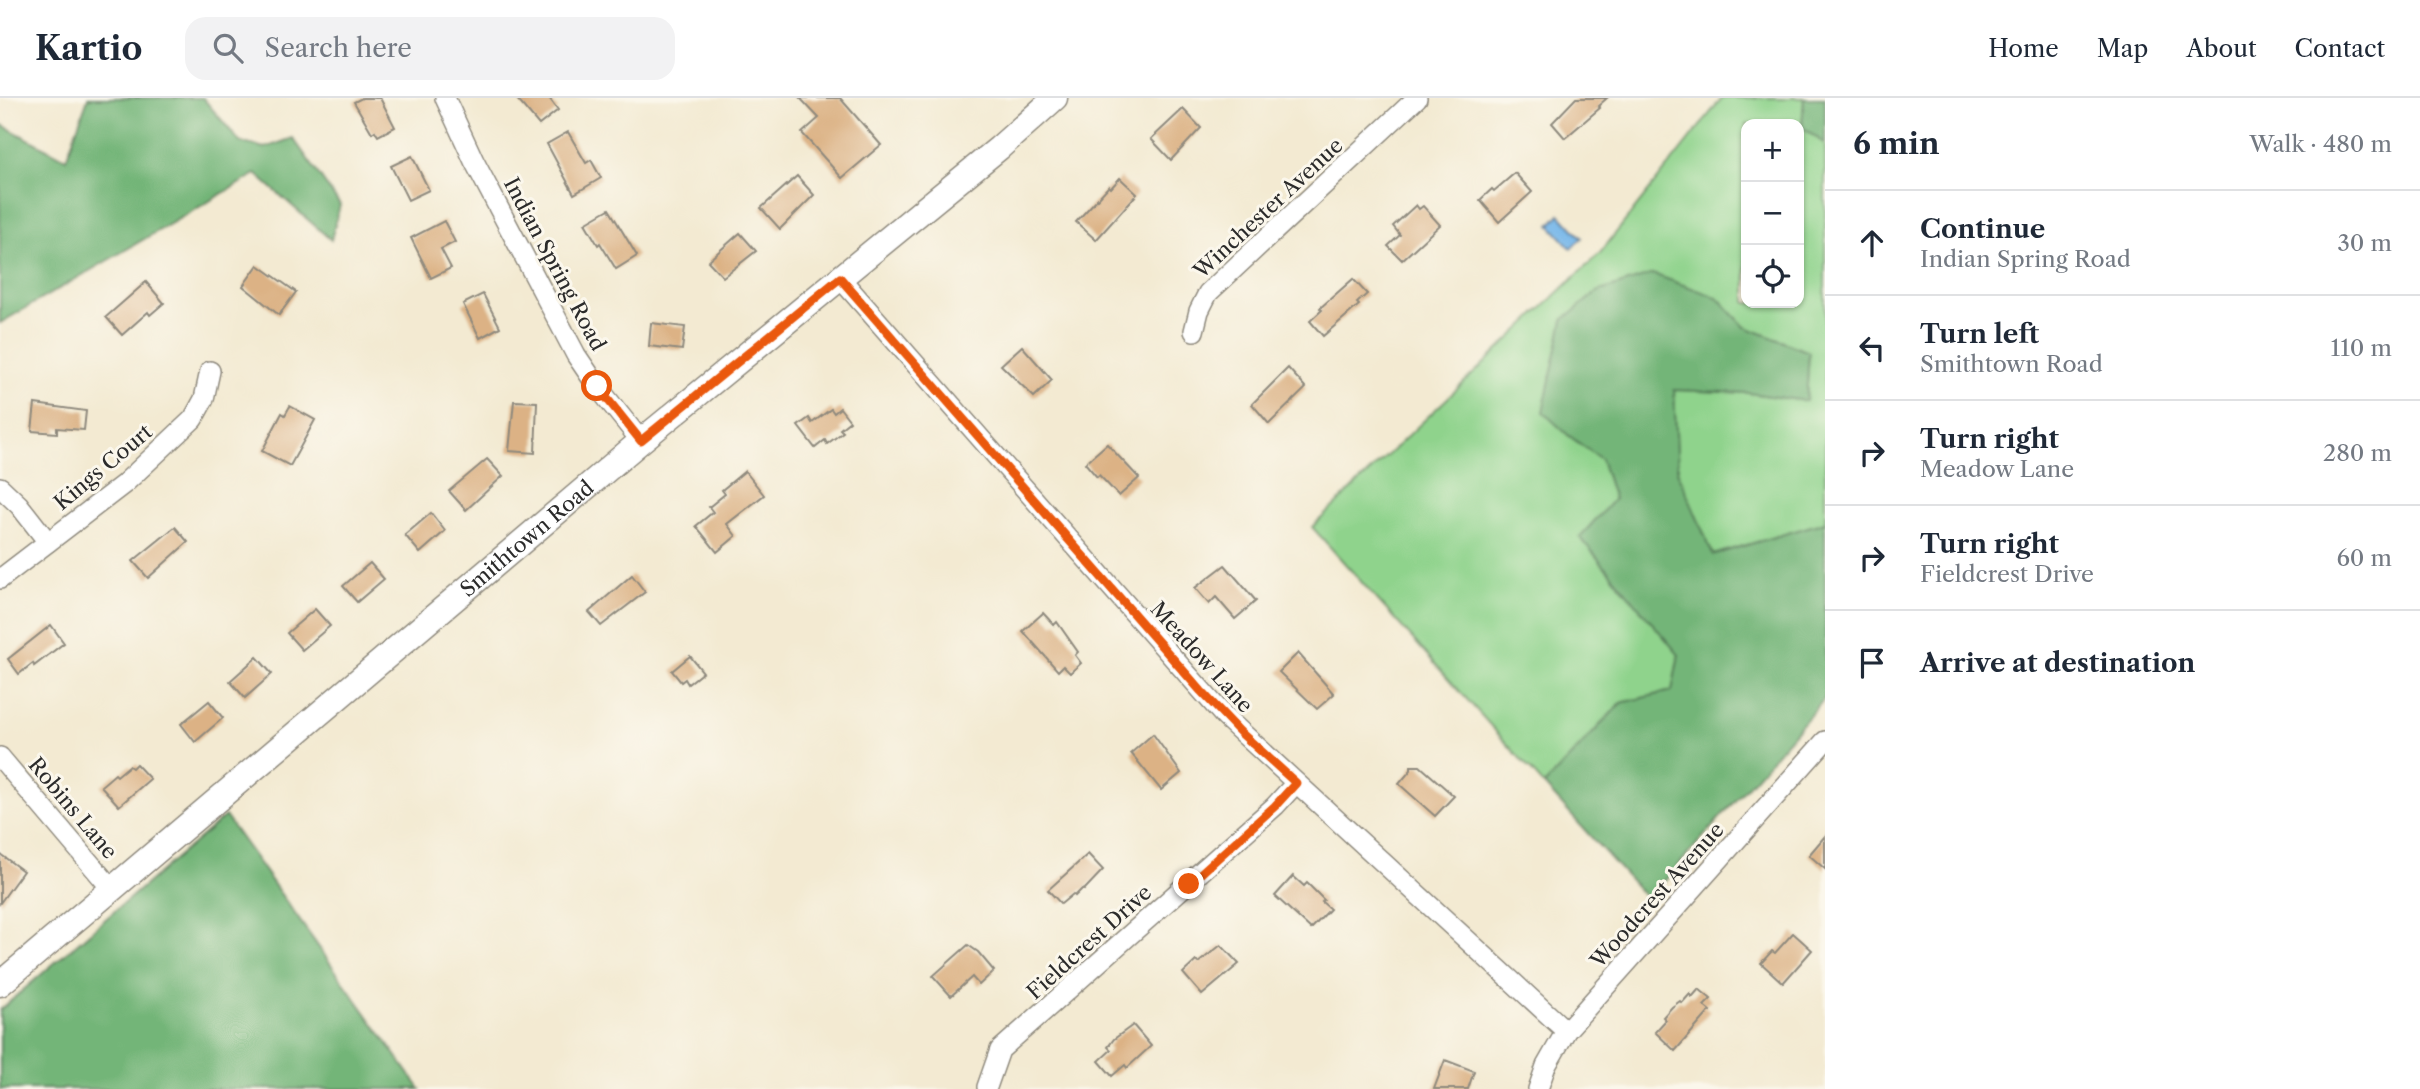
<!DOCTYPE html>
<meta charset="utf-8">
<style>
body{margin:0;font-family:"Libre Caslon Text",serif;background:#f2f2f3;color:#1f2937}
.controls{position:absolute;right:21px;top:21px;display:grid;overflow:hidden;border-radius:14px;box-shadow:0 2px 5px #0004}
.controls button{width:63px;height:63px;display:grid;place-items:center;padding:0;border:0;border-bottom:2px solid #e0e1e3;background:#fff;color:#1f2937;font:35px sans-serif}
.stop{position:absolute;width:21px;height:21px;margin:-16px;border:5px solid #ea580c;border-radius:50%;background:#fff}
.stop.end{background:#ea580c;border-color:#fff;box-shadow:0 2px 7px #0008}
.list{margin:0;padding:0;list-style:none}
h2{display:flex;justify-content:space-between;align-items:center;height:91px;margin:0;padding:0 28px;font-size:30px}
h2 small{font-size:23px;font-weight:400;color:#747a83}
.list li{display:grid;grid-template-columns:46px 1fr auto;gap:21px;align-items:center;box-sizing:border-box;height:105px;padding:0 28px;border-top:2px solid #e0e1e3}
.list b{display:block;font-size:26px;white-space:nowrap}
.list p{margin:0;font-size:23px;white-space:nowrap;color:#747a83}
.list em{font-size:23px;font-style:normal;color:#747a83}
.icon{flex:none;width:38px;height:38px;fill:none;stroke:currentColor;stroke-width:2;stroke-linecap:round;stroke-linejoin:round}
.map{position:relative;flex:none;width:1825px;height:991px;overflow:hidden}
header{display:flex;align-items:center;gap:42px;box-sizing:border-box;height:98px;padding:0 35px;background:#fff;border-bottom:2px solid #e0e1e3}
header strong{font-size:33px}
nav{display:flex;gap:38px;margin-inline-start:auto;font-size:24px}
.search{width:490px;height:63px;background:#f2f2f3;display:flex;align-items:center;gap:18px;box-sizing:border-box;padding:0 24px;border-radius:21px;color:#747a83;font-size:26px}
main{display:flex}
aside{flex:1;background:#fff}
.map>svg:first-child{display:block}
.green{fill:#8fd38c;stroke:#5d7f5c;stroke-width:2;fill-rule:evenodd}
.forest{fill:#73b578;stroke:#4f7052;stroke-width:2}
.water{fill:#74b6e9;stroke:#50708a;stroke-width:2}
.building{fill:#dcb285}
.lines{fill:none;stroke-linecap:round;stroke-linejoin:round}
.minor-casing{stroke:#8f8a7e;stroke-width:22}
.tertiary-casing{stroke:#8f8a7e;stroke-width:27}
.minor{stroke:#fff;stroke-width:19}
.tertiary{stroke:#fff;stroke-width:24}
.route{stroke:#ea580c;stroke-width:9}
.labels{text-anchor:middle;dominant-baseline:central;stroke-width:6;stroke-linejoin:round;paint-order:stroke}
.street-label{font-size:21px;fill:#2b2b2b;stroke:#fbf7ec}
</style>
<header>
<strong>Kartio</strong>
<div class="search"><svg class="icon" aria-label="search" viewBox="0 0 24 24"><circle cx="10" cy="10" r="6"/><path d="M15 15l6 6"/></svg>Search here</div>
<nav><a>Home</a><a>Map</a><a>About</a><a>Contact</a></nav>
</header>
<main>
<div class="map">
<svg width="1825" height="991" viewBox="0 0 1825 991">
<rect width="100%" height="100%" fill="#fbf7ec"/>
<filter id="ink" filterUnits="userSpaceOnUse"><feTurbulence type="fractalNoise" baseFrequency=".0143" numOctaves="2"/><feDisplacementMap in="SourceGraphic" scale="14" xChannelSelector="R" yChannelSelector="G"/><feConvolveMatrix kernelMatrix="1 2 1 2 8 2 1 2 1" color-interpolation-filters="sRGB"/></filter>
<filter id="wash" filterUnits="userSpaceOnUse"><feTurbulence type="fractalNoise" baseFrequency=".00686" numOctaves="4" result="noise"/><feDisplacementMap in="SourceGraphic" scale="28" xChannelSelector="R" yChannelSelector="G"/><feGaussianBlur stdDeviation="1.57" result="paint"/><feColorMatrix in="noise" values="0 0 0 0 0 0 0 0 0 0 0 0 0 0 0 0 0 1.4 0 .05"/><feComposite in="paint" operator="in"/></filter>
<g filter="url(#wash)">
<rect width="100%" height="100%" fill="#f3ead2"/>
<path class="green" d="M1722,0H1804L1802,29L1825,46V424L1713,457L1678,375L1674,292L1749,295L1806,303L1809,254L1745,229L1717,199L1568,337L1601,361L1614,402L1580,439L1679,556L1672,593L1621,605L1544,687L1312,429L1600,155ZM1746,26H1799V205H1746Z"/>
<g class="forest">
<path d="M88,0H203L240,44L265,50L293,40L340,107L331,142L256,76L0,225V26L66,61Z"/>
<path d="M1804,0H1825V46L1802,29Z"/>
<path d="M1653,176L1717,199L1745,229L1809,254L1806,303L1749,295L1674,292L1678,375L1713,457L1825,424V600L1648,802L1544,687L1621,605L1672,593L1679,557L1580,439L1614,401L1601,361L1568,337L1543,314L1563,222L1597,194Z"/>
<path d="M225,718L420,991H0V912Z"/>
</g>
<path class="water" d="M1560,116L1582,140L1571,150L1550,127Z"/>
<g id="blocks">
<g class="building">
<path d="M362,0H380L395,29L378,38L375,33L372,35L354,4Z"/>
<path d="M516,0H549L558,12L539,27Z"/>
<path d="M800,0H840L881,47L842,80L802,35L819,20Z"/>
<path d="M1576,0H1607L1598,8L1600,10L1565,40L1552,25Z"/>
<path d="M1183,11L1201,30L1171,62L1151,41Z"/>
<path d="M568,34L586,65L591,62L601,80L574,96L547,46Z"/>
<path d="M412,58L429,92L408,102L391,68Z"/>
<path d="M1515,75L1532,94L1499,124L1480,102L1492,91L1494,93Z"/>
<path d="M797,78L814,97L780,131L761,110Z"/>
<path d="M1120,80L1137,96L1096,142L1076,124L1109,88L1111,90Z"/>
<path d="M1416,107L1419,111L1423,108L1440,127L1402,162L1388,148L1400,137L1393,128Z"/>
<path d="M609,111L637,158L616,171L600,145L598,147L585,125Z"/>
<path d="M444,123L455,144L441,151L451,170L431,180L411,140Z"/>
<path d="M740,135L756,153L723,179L708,163Z"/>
<path d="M258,167L296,194L279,217L243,188Z"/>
<path d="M1353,181L1367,196L1357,205L1359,207L1323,238L1310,223L1322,212L1320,210Z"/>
<path d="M146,184L164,205L150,217L148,214L122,237L106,219Z"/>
<path d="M483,196L500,229L480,240L463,206Z"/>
<path d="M651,225L685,229L682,252L649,248Z"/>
<path d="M1022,248L1052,282L1034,299L1001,267Z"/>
<path d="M1288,270L1306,290L1269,326L1252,306Z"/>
<path d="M514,303L537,304L535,355L509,353Z"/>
<path d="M35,306L86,313L84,332L57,330V335L32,333Z"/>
<path d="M290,308L315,322L290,368L262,353L282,315L285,317Z"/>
<path d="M840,310L850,323L840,331L843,334L827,346L825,342L815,350L798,328L809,320L812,325L831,311L834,315Z"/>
<path d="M1107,346L1139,380L1119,398L1099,377L1097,379L1085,365Z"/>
<path d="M487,361L503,378L466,412L449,393Z"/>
<path d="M745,373L764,397L727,426L736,438L717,454L696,428L713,414L709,409L725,396L722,392Z"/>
<path d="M431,415L445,433L420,455L405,437Z"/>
<path d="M175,429L188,444L148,480L133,463Z"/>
<path d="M370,465L384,481L357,504L343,488Z"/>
<path d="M1225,467L1256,503L1235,521L1216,499L1209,506L1195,490Z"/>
<path d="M632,477L645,494L601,528L589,514Z"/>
<path d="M315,511L330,528L302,552L287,535Z"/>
<path d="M1043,515L1054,527L1057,524L1078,554L1075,557L1081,565L1070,575L1063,568L1058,573L1023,533Z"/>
<path d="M51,527L64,545L34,568L33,565L19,576L8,561Z"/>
<path d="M1298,555L1334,596L1317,611L1279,574Z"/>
<path d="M690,558L703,574L688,586L685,581L681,584L672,573Z"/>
<path d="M257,559L272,576L245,600L230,583Z"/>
<path d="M209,603L223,620L195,644L181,626Z"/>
<path d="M1153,636L1181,675L1161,692L1131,655Z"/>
<path d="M136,666L150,681L119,708L101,688L115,676L117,678L129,668L132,670Z"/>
<path d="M1411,668H1420L1454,698L1435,718L1399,686L1411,672Z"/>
<path d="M1825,738V771L1809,757Z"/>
<path d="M0,756L23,773L0,805Z"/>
<path d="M1088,756L1103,772L1084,792L1082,791L1075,798L1073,796L1061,806L1048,792Z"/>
<path d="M1293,778L1304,788L1307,785L1324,802L1322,804L1330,811L1311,831L1275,798Z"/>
<path d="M1793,835L1812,852L1783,885L1761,865L1772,853L1775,855Z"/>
<path d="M968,847L978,854L994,873L979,887L972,879L951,898L933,878Z"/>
<path d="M1221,847L1239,866L1202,897L1183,875L1196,863L1198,865Z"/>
<path d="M1699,891L1711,901L1704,908L1710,913L1675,953L1655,934L1666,922L1663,919L1672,909L1680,903L1682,905L1690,896L1692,899Z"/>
<path d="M1133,927L1151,948L1127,970L1125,967L1112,978L1099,963L1111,952L1108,949L1114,941Z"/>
<path d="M1445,962L1474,973L1468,991H1434Z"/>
</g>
</g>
</g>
<g filter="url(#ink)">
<use href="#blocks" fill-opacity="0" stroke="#8f8a7e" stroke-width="2"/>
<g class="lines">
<defs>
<g id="minor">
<path d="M445,0L474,63L576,257L597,288L641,343"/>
<path d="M840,180L1225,619L1566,933"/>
<path d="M1194,233L1199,213L1208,195L1417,0"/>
<path d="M0,389L19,407L48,444"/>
<path d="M0,481L124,386L193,321L204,301L210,273"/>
<path d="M0,659L111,790"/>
<path d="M987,989L1000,952L1275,708L1296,685"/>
<path d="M1538,991L1546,968L1566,933L1825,643"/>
</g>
<g id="tertiary">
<path id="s1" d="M0,886L641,343L999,50L1055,0"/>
</g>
</defs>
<use href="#minor" class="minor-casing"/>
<use href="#tertiary" class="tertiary-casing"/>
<use href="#minor" class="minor"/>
<use href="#tertiary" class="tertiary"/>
</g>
</g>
<g class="lines" filter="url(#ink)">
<path class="route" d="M597,288L641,343L840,180L1201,593L1240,634L1296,685L1275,708L1189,786"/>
</g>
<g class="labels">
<g class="street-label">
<text transform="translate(1268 110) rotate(-43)">Winchester Avenue</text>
<text transform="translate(555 166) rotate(62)">Indian Spring Road</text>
<text transform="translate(103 369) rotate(-40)">Kings Court</text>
<text stroke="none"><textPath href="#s1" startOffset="690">Smithtown Road</textPath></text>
<text transform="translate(1202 559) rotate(48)">Meadow Lane</text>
<text transform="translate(73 710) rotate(50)">Robins Lane</text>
<text transform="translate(1657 797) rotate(-48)">Woodcrest Avenue</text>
<text transform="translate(1089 844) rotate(-42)">Fieldcrest Drive</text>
</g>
</g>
</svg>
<div class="controls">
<button>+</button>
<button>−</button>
<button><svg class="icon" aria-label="locate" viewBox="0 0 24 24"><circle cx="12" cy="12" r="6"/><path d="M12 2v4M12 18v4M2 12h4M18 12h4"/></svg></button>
</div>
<div class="stop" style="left:597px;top:288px"></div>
<div class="stop end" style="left:1189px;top:786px"></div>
</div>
<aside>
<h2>6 min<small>Walk · 480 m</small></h2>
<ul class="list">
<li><svg class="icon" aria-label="ahead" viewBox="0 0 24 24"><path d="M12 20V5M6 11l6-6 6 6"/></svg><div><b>Continue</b><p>Indian Spring Road</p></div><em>30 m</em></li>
<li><svg class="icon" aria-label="left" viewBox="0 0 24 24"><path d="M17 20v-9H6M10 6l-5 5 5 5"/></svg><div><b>Turn left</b><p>Smithtown Road</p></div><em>110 m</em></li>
<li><svg class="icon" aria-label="right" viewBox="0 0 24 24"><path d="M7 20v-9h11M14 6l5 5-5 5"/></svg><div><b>Turn right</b><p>Meadow Lane</p></div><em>280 m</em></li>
<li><svg class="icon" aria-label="right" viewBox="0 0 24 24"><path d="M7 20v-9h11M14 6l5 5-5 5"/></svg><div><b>Turn right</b><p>Fieldcrest Drive</p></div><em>60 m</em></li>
<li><svg class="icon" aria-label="arrive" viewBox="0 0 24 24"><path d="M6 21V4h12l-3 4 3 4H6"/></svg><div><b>Arrive at destination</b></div></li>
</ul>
</aside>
</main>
